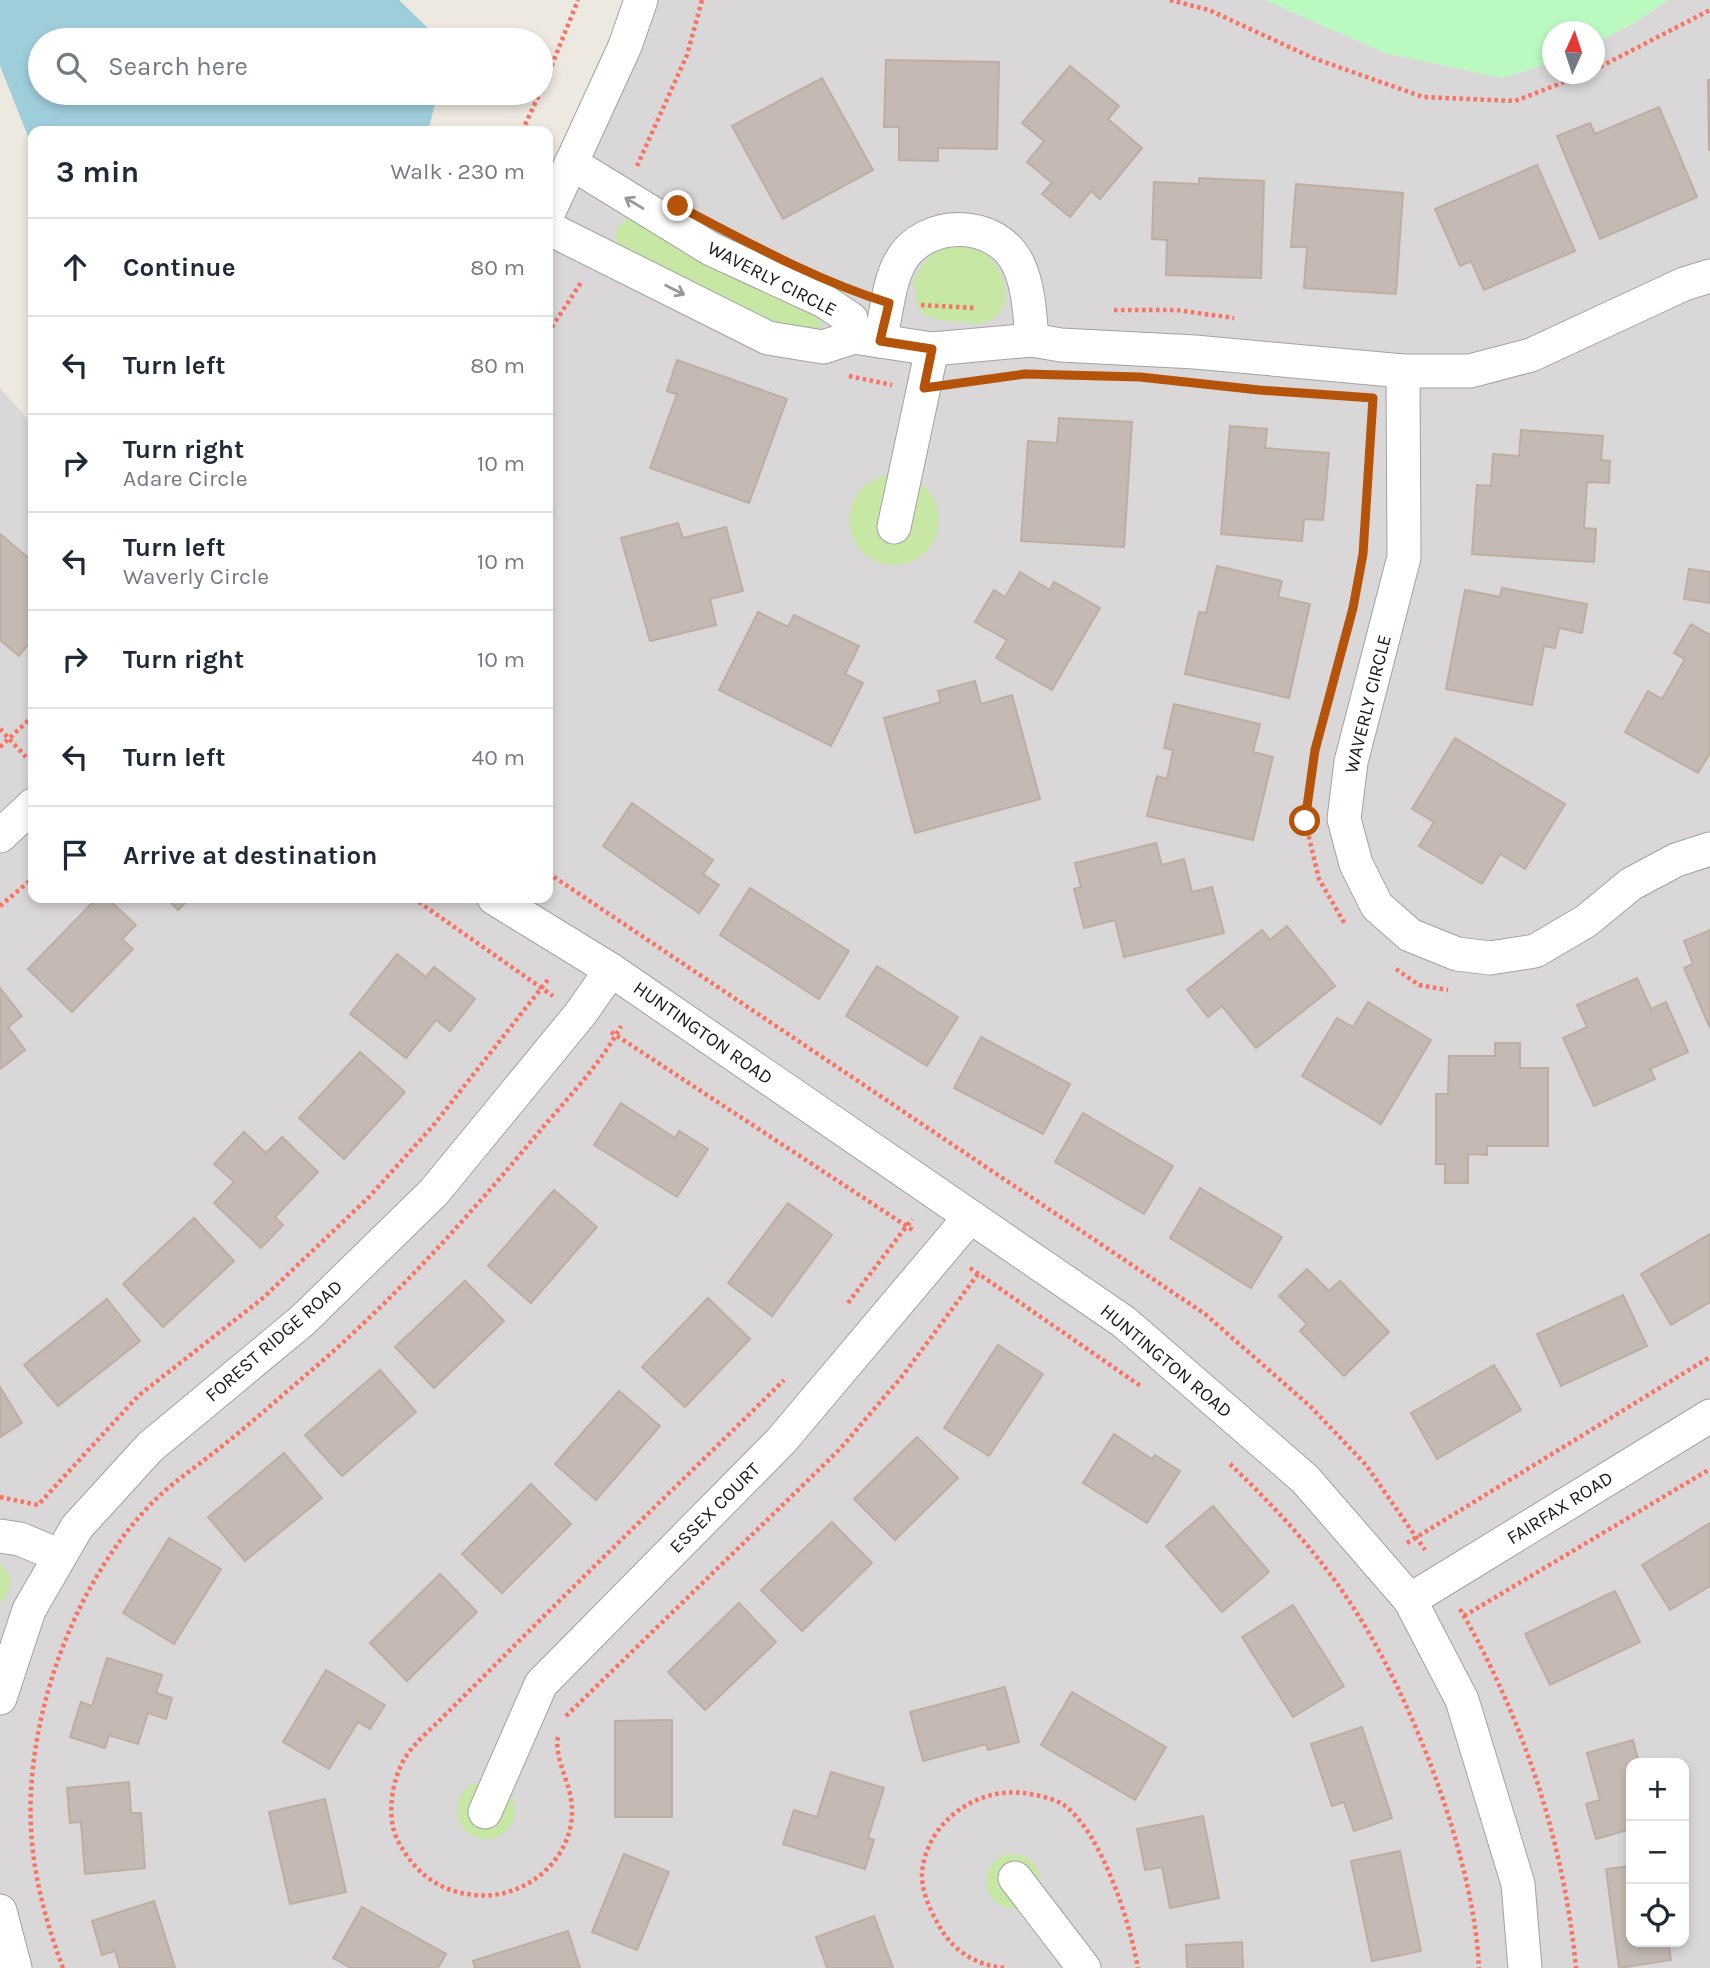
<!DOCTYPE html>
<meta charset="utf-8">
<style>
body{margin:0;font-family:Karla,sans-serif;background:#f2f2f3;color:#1f2937}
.controls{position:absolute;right:21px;bottom:21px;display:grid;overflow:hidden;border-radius:14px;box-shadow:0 4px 10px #0003}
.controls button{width:63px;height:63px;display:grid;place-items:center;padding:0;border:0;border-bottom:2px solid #e0e1e3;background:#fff;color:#1f2937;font:35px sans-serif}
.compass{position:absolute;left:1542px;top:21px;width:63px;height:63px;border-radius:50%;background:#fff;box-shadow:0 4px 10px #0003;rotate:3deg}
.stop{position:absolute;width:21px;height:21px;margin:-16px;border:5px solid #b45309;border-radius:50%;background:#fff}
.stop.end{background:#b45309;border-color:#fff;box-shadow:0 2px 7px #0008}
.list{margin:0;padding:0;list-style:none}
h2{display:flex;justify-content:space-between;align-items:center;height:91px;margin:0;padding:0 28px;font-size:30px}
h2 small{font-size:23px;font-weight:400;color:#747a83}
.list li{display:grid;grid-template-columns:46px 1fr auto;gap:21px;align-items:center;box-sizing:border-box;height:98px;padding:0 28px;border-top:2px solid #e0e1e3}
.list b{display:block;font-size:26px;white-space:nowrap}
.list p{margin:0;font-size:23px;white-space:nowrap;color:#747a83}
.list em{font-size:23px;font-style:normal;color:#747a83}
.icon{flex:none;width:38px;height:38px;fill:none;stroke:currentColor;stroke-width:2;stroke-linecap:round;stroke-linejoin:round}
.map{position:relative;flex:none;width:1710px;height:1968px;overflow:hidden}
.search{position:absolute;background:#fff;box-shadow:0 4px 10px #0003;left:28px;top:28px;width:525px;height:77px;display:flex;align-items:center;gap:18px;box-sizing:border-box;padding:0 24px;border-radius:38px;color:#747a83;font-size:26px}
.panel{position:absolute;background:#fff;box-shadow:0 4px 10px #0003;left:28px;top:126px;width:525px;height:777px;border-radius:14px}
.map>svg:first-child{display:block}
.residential{fill:#d9d7d7;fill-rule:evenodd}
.grass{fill:#c6e8a4}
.park{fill:#baf9bf}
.water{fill:#9fcedb}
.building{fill:#c4bab3;stroke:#beaea2;stroke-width:2}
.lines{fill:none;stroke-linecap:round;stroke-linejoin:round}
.street-casing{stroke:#a2a2a2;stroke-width:35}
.path{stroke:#fa7263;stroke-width:4.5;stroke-dasharray:3.5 3.5;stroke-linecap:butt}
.street{stroke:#fff;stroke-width:33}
.oneway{stroke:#989898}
.route{stroke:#b45309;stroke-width:9}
.labels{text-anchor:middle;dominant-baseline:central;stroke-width:5;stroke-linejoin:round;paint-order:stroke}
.street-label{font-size:19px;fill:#1b1b1b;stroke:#fff}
</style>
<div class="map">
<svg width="1710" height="1968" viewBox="0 0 1710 1968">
<rect width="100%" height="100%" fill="#ede8e0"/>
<path class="residential" d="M658,0H1265L1385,53L1503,78L1552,62V74H1594L1595,43L1634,23L1668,0H1710V1968H0V388L33,425V898H548V240L569,205ZM1631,1763H1684V1942H1631Z"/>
<g class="grass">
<path d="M638,217L821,314V328C794,345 657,267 626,251L616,243C614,226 622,219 638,217Z"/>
<path d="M948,245C959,245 971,245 980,250C1005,264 1021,313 983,323C974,325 960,321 950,321C918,318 918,311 913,279L932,252Z"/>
<circle cx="894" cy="520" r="45"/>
<path d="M0,1562L11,1579L8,1593L0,1603Z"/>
<circle cx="486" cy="1810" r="29"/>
<circle cx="1013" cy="1881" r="27"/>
</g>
<path class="park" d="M1265,0H1668L1634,23L1595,43L1594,32H1552V62L1503,78L1385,53Z"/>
<path class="water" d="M0,0H399L434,34V40H40V93H438L428,131H33V149L0,66Z"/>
<g class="building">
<path d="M886,60L999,62L997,149L938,148V161L899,160V127H884Z"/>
<path d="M1070,66L1119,106L1108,119L1142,148L1100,199L1091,191L1070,217L1042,194L1052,183L1027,162L1044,141L1022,123Z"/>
<path d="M822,78L873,170L783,219L732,126Z"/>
<path d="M1708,80H1710V150H1709Z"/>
<path d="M1659,107L1697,197L1600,239L1557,136L1590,123L1595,134Z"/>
<path d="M1537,165L1575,251L1484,290L1471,261L1460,266L1435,209Z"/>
<path d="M1199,178L1264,181L1261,278L1166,275L1167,240L1152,239L1154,182L1199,184Z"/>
<path d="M1296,184L1403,193L1396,294L1304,288L1307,247H1291Z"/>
<path d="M677,360L787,399L749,503L650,468L677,394L667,391Z"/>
<path d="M1059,418L1132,422L1124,547L1021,541L1028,441L1057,443Z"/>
<path d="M1230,426L1267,429L1265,448L1329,453L1323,520L1304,519L1302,541L1221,534Z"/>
<path d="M1521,430L1603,436L1601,460L1610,461L1609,483L1587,482L1584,528L1596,529L1594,562L1472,554L1477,485L1491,486L1493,454L1519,456Z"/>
<path d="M678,523L683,538L726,527L743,591L710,599L716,625L650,641L621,538Z"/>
<path d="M0,534L33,562V638L19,656L0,640Z"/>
<path d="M1217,566L1282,581L1278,597L1310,604L1289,698L1185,674L1199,612L1206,613Z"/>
<path d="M1689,569L1710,572V603L1684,599Z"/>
<path d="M1020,572L1050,590L1054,582L1100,608L1052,690L996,658L1007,640L975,622L994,590L1005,597Z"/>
<path d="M1502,588L1587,604L1582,633L1559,628L1555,648L1544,646L1532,705L1446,689L1465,590L1500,597Z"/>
<path d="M758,612L788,627L794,615L859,646L845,674L863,683L831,746L719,690Z"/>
<path d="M1691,624L1710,635V753L1698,773L1625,732L1648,691L1662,699L1685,659L1674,653Z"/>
<path d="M975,681L981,704L1012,695L1040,799L915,833L884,718L941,702L938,691Z"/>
<path d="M1174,704L1260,724L1253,752L1273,757L1253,840L1147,816L1157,776L1167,779L1173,750L1164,748Z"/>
<path d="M1455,738L1565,804L1525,869L1500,854L1482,884L1419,846L1434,822L1412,809Z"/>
<path d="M632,803L713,860L703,874L719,885L699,913L603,846Z"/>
<path d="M1156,843L1162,865L1184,859L1192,892L1212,887L1224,933L1124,957L1115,920L1084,928L1074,889L1081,887L1075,863Z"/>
<path d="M750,888L849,951L819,999L720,935Z"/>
<path d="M97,898H107L136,925L122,939L133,949L72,1012L28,969Z"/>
<path d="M166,898H190L178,910Z"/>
<path d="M1287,926L1335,986L1256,1048L1222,1006L1208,1017L1187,990L1262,930L1270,940Z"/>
<path d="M1710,930V1028L1684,968L1693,964L1684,941Z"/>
<path d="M397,954L426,977L434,967L475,999L450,1031L436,1020L406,1058L350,1014Z"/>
<path d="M877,966L958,1017L927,1066L846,1016Z"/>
<path d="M1637,978L1651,1009L1666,1002L1688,1052L1650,1069L1655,1079L1594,1106L1563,1038L1587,1027L1577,1005Z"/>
<path d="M0,988L22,1016L8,1027L25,1050L0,1069Z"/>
<path d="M1368,1002L1431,1040L1381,1124L1302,1076L1337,1018L1353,1027Z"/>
<path d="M981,1037L1070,1084L1043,1134L954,1088Z"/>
<path d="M1495,1043H1520V1068H1548V1146H1487V1155L1468,1154V1183H1445V1164H1436V1094H1448L1449,1056H1495Z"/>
<path d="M360,1052L405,1092L344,1159L299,1118Z"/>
<path d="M621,1103L675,1138L679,1131L708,1149L677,1197L594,1145Z"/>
<path d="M1083,1113L1173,1166L1144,1214L1055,1162Z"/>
<path d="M244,1132L266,1153L282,1137L318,1172L275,1217L283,1225L261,1248L214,1203L234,1182L214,1164Z"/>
<path d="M1200,1188L1282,1237L1251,1288L1170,1238Z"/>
<path d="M554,1190L597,1227L531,1303L488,1266Z"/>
<path d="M788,1203L832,1235L772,1316L728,1283Z"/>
<path d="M194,1218L234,1261L163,1327L123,1284Z"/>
<path d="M1710,1234V1302L1671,1325L1641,1274Z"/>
<path d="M1307,1269L1329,1291L1340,1281L1389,1332L1344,1376L1300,1331L1307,1324L1279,1296Z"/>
<path d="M465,1281L504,1321L434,1388L395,1347Z"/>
<path d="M1623,1295L1647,1346L1561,1386L1537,1334Z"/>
<path d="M708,1298L750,1339L685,1407L642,1367Z"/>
<path d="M107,1299L140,1341L58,1406L24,1365Z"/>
<path d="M998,1345L1043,1374L989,1456L944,1428Z"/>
<path d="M1494,1365L1521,1410L1437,1459L1411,1413Z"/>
<path d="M380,1370L416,1412L342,1476L305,1435Z"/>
<path d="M0,1387L22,1423L0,1437Z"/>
<path d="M619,1391L660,1426L596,1500L555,1464Z"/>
<path d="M1114,1434L1152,1459L1155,1455L1180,1471L1147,1523L1083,1483Z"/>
<path d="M917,1437L958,1478L895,1540L854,1499Z"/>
<path d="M284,1453L322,1498L245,1561L208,1517Z"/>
<path d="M531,1484L571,1524L502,1593L462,1554Z"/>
<path d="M1213,1506L1269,1572L1222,1612L1166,1546Z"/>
<path d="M832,1522L872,1563L802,1631L761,1590Z"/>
<path d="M1710,1523V1586L1670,1610L1642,1565Z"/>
<path d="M169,1538L221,1569L174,1644L123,1613Z"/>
<path d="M440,1574L477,1612L407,1681L370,1643Z"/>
<path d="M1615,1591L1640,1642L1550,1685L1525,1634Z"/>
<path d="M739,1603L776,1642L705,1710L668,1672Z"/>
<path d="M1293,1605L1344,1686L1293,1717L1242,1637Z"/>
<path d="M107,1658L162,1675L156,1693L172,1698L166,1719L148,1713L138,1744L109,1735L105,1748L70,1737L81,1702L92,1706Z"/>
<path d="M326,1670L385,1705L370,1729L358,1722L329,1769L283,1742Z"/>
<path d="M1005,1687L1019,1742L988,1750L986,1744L923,1761L910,1712Z"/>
<path d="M1072,1692L1166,1747L1135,1800L1041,1745Z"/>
<path d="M672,1720V1817H615V1721Z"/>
<path d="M1362,1727L1392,1818L1354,1831L1344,1802L1332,1806L1311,1744Z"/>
<path d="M1633,1740L1639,1763H1631V1829L1596,1839L1586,1804L1600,1800L1587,1753Z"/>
<path d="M831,1772L884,1788L868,1838L874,1840L865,1869L783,1844L794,1810L817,1817Z"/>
<path d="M129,1782L131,1813H141L145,1868L85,1874L81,1822L70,1823L67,1788Z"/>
<path d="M325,1799L346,1892L290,1904L269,1812Z"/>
<path d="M1203,1816L1219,1898L1170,1908L1162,1867L1145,1870L1137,1829Z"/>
<path d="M1400,1851L1421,1951L1372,1961L1351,1861Z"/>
<path d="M624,1854L669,1872L637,1950L592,1932Z"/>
<path d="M1631,1866V1942H1668L1671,1960L1619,1968L1606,1869Z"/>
<path d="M154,1901L175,1968H120L115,1951L102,1955L92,1921Z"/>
<path d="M362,1907L446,1954L438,1968H351L333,1958Z"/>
<path d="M874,1916L893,1968H827L816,1937Z"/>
<path d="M568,1931L580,1968H475L473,1961Z"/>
<path d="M1242,1942L1243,1968H1187L1186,1945Z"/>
</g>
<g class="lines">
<defs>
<g id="street">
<path d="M571,163L711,249L824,301L851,319L854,337"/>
<path d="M548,214L625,46L641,0"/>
<path d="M548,228L768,338L823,347L854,337L932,349L1032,340L1061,345L1195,352L1403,371H1470L1531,355L1684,284L1710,276"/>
<path d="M880,341C886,317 888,284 900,262C924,218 998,218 1019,266C1029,288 1030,316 1032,340"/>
<path d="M1403,371L1404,557L1351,762L1344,819L1356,864L1377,906L1410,935L1457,954L1490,958L1535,951L1586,921L1631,884L1676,860L1710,849"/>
<path d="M894,527L932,349"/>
<path d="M0,836L33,805"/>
<path d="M494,898L611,970L1124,1322L1305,1479L1410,1600L1462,1700L1518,1884L1525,1968"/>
<path d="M0,1536L20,1539L60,1556"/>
<path d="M1410,1600L1710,1416"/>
<path d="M0,1698L29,1610L77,1527L150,1447L303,1320L434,1192L581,1013L611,970"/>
<path d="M485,1812L541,1684L781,1441L970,1217"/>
<path d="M1015,1878L1084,1968"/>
<path d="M0,1911L15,1968"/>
</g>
</defs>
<use href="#street" class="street-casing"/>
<g class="path">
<path d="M1170,0L1209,10L1313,58L1423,97L1515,101L1585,74"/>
<path d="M1594,70L1710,10"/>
<path d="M541,92L578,0"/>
<path d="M522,131L540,93"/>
<path d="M637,166L687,55L702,0"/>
<path d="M921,305L976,308"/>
<path d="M1114,310H1176L1234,318"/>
<path d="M548,333L582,281"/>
<path d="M849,376L892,385"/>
<path d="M1355,596L1363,554L1366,504"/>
<path d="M0,729L26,757"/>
<path d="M0,747L33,716"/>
<path d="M1311,781L1305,821L1319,879L1345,924"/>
<path d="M548,873L1205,1314L1311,1407L1366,1465L1425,1550"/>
<path d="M413,898L553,996"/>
<path d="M0,906L33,878"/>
<path d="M1396,969L1419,985L1448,990"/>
<path d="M611,1032L914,1231"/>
<path d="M970,1268L1142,1387"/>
<path d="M848,1303L912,1219"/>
<path d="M1230,1464C1274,1506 1318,1553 1351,1604C1412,1696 1474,1858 1479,1968"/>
<path d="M0,1497L38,1505L138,1396L263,1298L369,1197L432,1127L550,977"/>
<path d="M1407,1543L1710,1357"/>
<path d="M1460,1609C1523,1718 1564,1842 1576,1968"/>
<path d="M1464,1616L1710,1469"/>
<path d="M566,1716L840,1449L904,1374L978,1274"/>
<path d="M558,1737C554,1756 568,1779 571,1799C580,1855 527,1901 474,1895C437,1891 414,1872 397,1839C386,1816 392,1779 405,1758C414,1743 429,1731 441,1719C466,1694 491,1669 516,1644C605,1555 695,1468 784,1380"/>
<path d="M63,1968C48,1928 36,1886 32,1843C21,1726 73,1580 157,1498C176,1480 200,1464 221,1447C255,1420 287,1391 320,1363C400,1293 470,1215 538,1133C566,1100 600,1065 621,1026"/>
<path d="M1004,1968C975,1965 951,1950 937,1922C929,1908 921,1889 922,1872C927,1822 976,1787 1024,1793C1036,1795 1054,1798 1064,1805C1102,1833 1130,1923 1138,1968"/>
</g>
<use href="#street" class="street"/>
</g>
<defs><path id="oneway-shaft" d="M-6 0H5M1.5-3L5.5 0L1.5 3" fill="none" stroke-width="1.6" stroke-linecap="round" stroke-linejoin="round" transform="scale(1.75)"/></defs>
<g class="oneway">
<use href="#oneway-shaft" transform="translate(634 203) rotate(-149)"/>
<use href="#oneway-shaft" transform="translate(675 290) rotate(27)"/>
</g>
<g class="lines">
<path class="route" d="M678,206C747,242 815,280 889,303L880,341L932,349L924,388L1025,374L1140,377L1259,390L1373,398L1363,554L1353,608L1315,750L1305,821"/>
</g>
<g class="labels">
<g class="street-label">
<text transform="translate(772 279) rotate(27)">WAVERLY CIRCLE</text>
<text transform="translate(1368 704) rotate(-76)">WAVERLY CIRCLE</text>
<text transform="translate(703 1033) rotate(35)">HUNTINGTON ROAD</text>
<text transform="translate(274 1341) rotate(-41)">FOREST RIDGE ROAD</text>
<text transform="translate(1166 1361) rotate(40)">HUNTINGTON ROAD</text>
<text transform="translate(715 1508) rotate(-45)">ESSEX COURT</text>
<text transform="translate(1560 1508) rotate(-32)">FAIRFAX ROAD</text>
</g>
</g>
</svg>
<div class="controls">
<button>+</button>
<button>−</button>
<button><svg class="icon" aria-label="locate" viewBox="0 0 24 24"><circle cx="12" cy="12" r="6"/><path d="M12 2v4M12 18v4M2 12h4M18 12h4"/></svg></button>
</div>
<svg class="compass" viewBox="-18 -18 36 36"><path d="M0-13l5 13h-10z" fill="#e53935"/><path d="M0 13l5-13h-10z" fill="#747a83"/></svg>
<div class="stop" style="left:1305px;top:821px"></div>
<div class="stop end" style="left:678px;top:206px"></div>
<div class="search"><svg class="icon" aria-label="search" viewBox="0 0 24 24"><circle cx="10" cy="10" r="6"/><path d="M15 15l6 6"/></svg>Search here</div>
<section class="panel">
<h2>3 min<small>Walk · 230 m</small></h2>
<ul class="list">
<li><svg class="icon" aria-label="ahead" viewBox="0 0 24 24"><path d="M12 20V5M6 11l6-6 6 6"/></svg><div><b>Continue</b></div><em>80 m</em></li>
<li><svg class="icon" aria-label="left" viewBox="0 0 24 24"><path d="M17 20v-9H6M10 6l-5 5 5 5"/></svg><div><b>Turn left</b></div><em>80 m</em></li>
<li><svg class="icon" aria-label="right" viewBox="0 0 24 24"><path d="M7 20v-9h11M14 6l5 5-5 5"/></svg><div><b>Turn right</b><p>Adare Circle</p></div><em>10 m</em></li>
<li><svg class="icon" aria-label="left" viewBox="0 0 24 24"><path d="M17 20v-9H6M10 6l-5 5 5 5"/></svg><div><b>Turn left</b><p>Waverly Circle</p></div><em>10 m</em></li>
<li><svg class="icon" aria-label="right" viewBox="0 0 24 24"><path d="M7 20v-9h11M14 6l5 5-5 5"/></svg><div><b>Turn right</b></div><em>10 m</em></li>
<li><svg class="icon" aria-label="left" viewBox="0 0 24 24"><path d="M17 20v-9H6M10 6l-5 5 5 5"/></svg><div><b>Turn left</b></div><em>40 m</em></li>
<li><svg class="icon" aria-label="arrive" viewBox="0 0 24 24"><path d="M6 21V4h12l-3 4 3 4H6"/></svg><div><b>Arrive at destination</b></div></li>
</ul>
</section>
</div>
